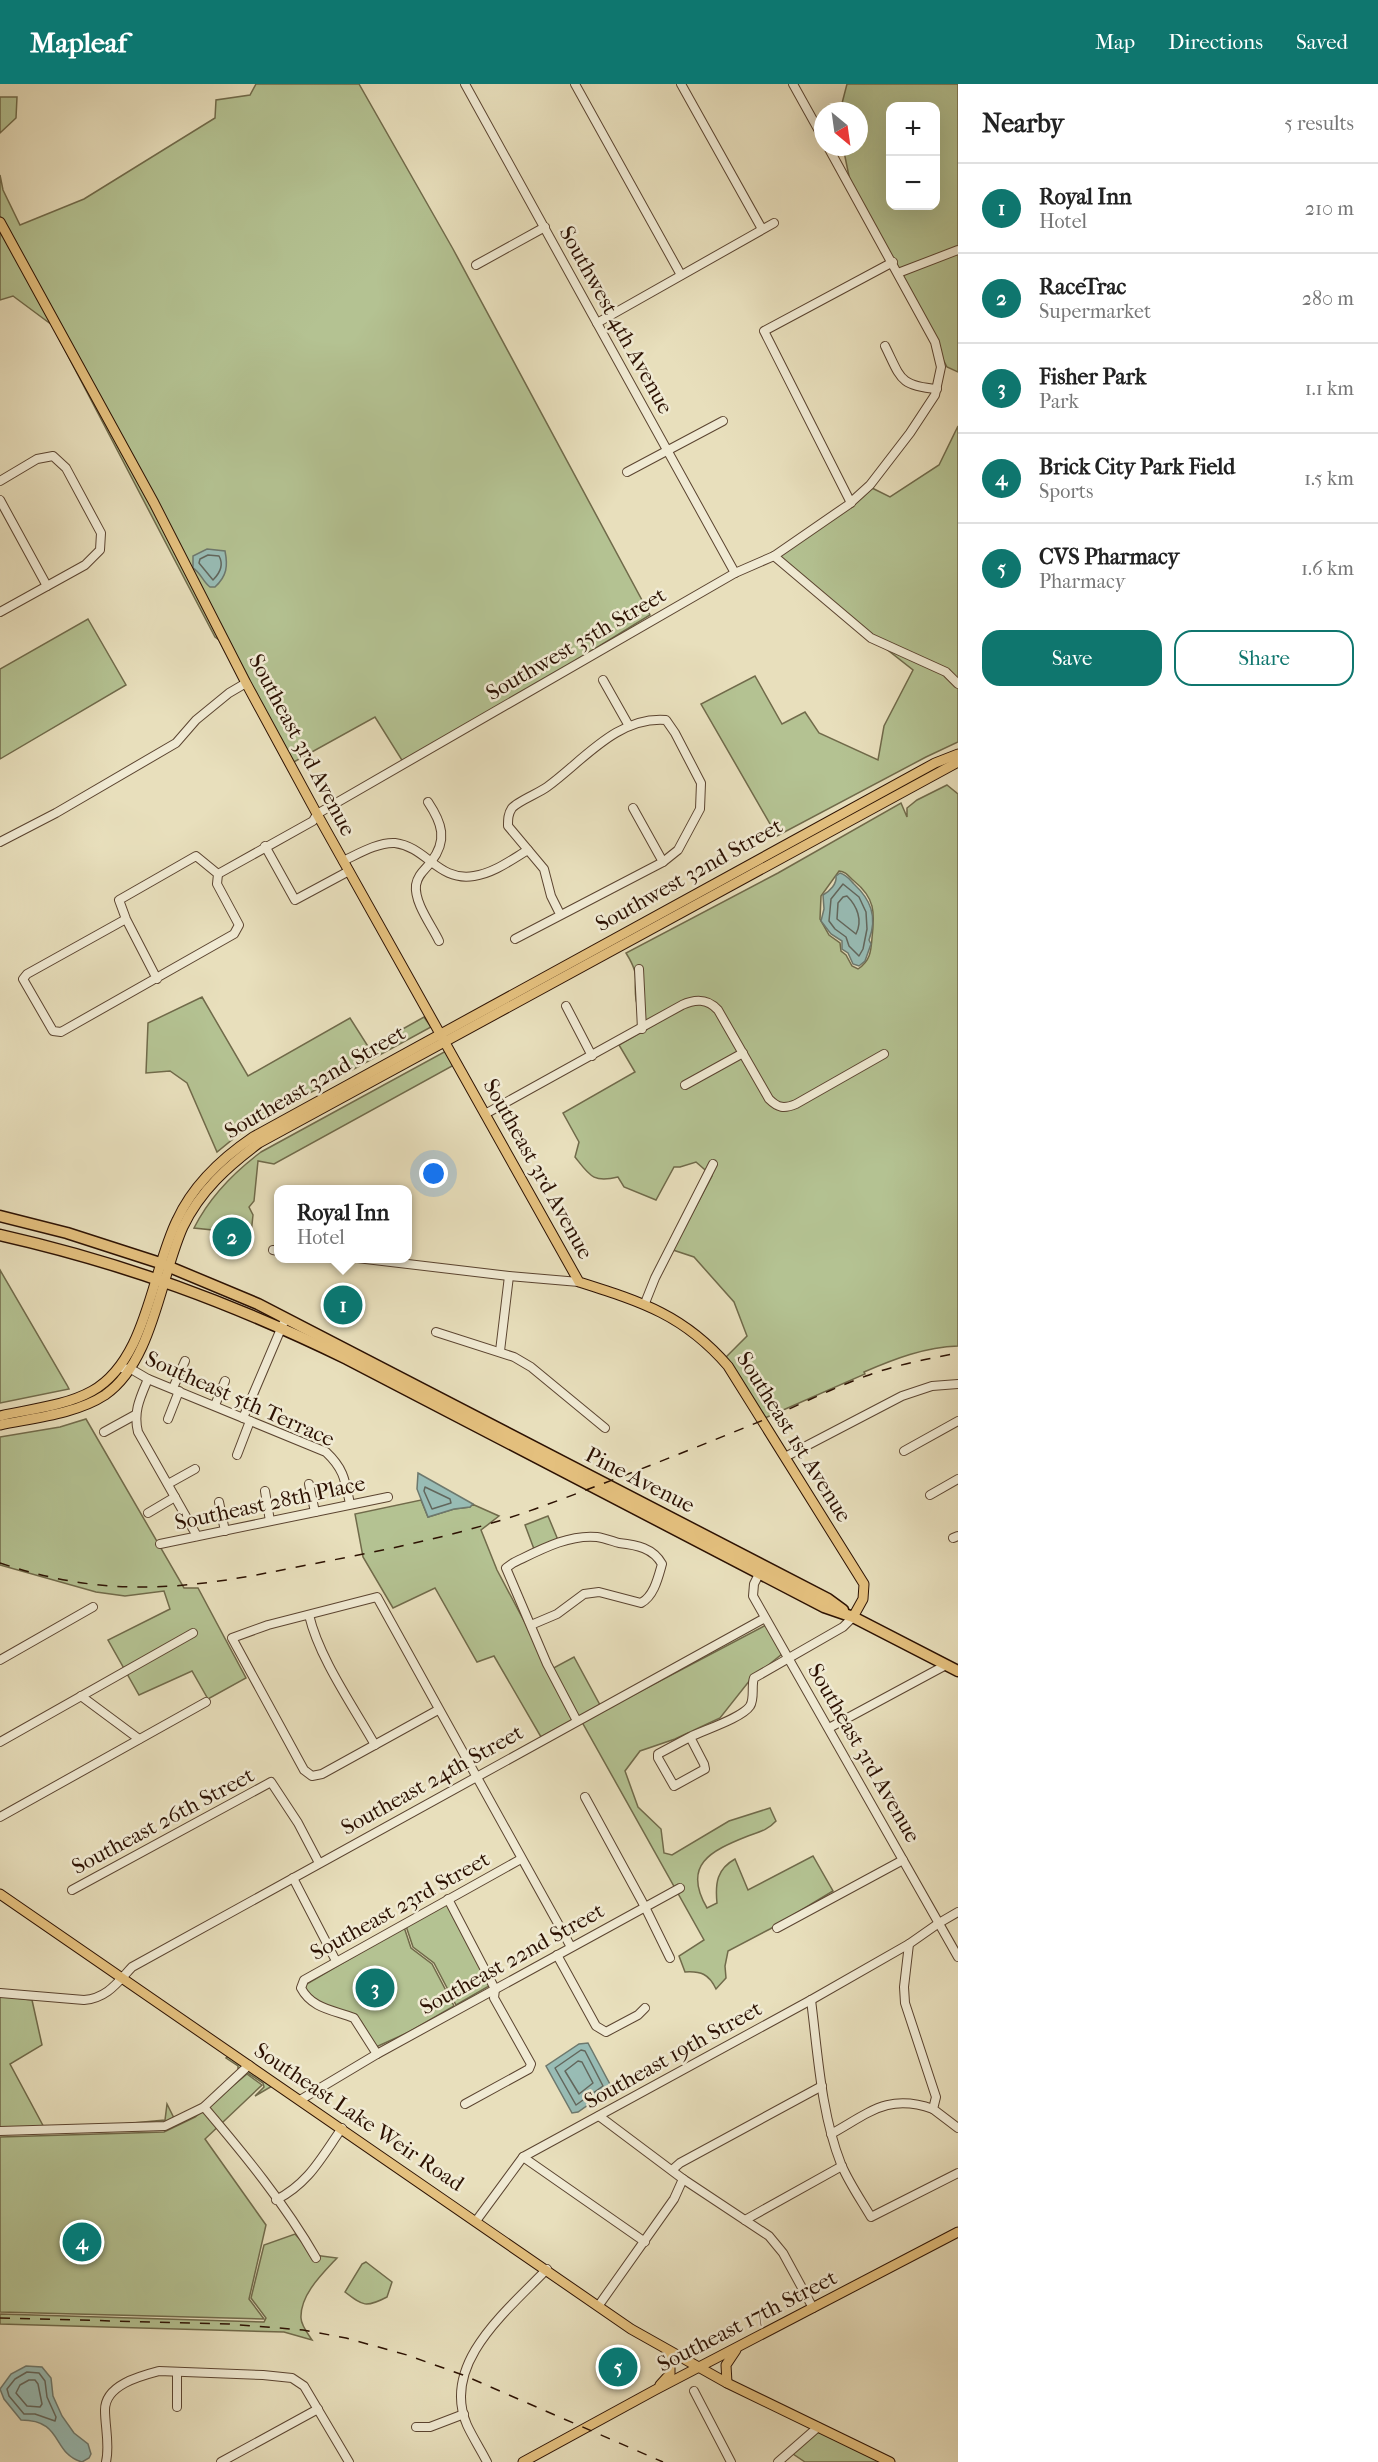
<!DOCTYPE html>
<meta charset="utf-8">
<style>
body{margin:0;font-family:"IM FELL French Canon",serif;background:#f2f2f2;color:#222}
.controls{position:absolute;right:18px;top:18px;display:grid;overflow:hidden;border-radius:12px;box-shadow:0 6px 24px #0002}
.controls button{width:54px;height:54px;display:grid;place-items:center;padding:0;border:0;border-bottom:2px solid #e0e0e0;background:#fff;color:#222;font:30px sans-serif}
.compass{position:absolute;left:814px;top:18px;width:54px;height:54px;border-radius:50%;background:#fff;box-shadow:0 6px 24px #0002;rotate:151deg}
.you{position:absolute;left:434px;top:1090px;width:21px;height:21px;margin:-15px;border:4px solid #fff;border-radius:50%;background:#1a73e8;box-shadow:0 0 0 9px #1a73e833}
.badge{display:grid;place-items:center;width:39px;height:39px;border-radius:50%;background:#0f766e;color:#fff;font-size:20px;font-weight:700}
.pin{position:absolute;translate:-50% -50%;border:3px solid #fff;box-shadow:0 2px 6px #0006}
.popup{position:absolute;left:274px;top:1101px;width:138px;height:78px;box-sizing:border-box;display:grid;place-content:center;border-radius:12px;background:#fff;filter:drop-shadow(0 2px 4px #0005);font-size:20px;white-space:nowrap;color:#767676}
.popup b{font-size:22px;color:#222}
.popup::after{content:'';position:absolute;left:50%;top:100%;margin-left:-12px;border:12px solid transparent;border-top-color:#fff}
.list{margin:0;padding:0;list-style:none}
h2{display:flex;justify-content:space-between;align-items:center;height:78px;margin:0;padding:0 24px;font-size:26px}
h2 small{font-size:20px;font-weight:400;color:#767676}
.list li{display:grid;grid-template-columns:39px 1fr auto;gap:18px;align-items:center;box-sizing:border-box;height:90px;padding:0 24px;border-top:2px solid #e0e0e0}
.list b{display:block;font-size:22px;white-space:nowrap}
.list p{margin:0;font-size:20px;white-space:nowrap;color:#767676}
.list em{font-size:20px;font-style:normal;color:#767676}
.actions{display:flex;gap:12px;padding:18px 24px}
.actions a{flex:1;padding:14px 0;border:2px solid #0f766e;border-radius:18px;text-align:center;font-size:21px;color:#0f766e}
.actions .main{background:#0f766e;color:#fff}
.map{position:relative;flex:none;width:958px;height:2378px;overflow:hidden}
header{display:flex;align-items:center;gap:36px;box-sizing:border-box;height:84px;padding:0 30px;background:#0f766e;color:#fff}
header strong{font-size:28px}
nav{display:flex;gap:33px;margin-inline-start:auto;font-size:21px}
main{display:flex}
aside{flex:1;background:#fff}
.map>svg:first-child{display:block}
.green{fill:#b4c292;stroke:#706a4a;stroke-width:1.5;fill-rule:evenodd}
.water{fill:#98bcb5;stroke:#6d786d;stroke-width:1.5}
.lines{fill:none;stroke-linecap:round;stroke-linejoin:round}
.shore{stroke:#62665c;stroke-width:1.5}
.minor-casing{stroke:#5b4430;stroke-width:10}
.major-casing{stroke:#2c1102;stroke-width:11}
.highway-casing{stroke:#2c1102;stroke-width:13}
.minor{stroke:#f0ead3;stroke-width:8}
.major{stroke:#e4c07e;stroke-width:9}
.highway{stroke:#e4c07e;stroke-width:10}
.rail{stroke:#2c1102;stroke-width:1.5;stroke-dasharray:10 10;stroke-linecap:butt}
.labels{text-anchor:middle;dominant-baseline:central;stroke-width:5;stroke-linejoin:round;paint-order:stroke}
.street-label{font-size:22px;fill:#2c1102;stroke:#f0ead3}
</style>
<header>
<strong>Mapleaf</strong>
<nav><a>Map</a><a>Directions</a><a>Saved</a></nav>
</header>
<main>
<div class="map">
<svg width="958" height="2378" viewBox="0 0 958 2378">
<rect width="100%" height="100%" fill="#e8dfbc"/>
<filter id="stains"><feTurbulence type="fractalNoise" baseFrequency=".00333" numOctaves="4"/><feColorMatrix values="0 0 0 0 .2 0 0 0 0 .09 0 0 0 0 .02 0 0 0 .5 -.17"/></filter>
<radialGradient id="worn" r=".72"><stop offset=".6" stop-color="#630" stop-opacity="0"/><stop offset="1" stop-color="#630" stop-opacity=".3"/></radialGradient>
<g class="green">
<path d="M256,0H359L453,165L650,531L405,681L375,633L292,679L0,132V91L3,106L20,141L84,115L215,34L216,16L250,11Z"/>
<path d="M847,0H958V288L947,283L851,102L843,63H859V27H840ZM890,22H936V122H890Z"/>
<path d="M0,13H17L16,34L0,49Z"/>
<path d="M0,143L52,241L13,212L0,216Z"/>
<path d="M56,249L152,420L288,681L286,682L219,556L215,553Z"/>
<path d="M958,342V658L926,673L777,752L701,620L755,592L782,640L805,628L819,649L878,676L884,642L913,586L768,472L831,435L872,404L890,413L939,381Z"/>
<path d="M88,535L126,601L0,675V585Z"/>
<path d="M947,701L958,710V1262C925,1263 894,1275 864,1288L865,1290L765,1334L725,1274L747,1252L734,1218L694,1173L673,1166L712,1092L696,1078L680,1083H674L656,1116L624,1103L618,1093C593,1099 590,1092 575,1073L579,1058L563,1029L635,988L619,961L690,920H707L713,924L770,1020L776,1025L779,1021L771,1013L717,921C696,903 665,929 644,940C642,932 638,924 636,916C633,893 641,893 626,869L778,789L901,719L907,733V724L917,716ZM839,787C847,788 848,792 854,797C875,814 875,828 872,854C871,868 870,877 858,885L852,882L846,871L841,867L840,859L829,851L820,835L821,812Z"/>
<path d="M202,913L248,992L350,934L369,964L424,933L431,943L249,1042L217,1068L187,999L170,987L146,989L148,939Z"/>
<path d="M446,967L454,981L274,1080L258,1077L254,1117L249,1123L253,1131L251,1150L194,1144C210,1112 233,1089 261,1068Z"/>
<path d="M0,1186L67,1301L69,1305L0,1319Z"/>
<path d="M86,1335L184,1504H198L246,1594L208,1615L192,1587L139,1611L108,1556L170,1525L164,1507L125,1512L96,1508L0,1481V1353L60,1343Z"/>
<path d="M421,1416L428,1433L454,1425L470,1423L472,1420L499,1432L481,1446L497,1486L550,1586L574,1573L600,1621L541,1653L494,1572L477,1578L435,1504L393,1524L363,1473L355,1430Z"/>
<path d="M548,1432L558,1456L534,1465L525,1441Z"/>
<path d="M766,1541L782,1570L750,1596L720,1634L675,1655L640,1667L625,1687L638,1723L661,1745L664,1769L672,1771L729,1737L770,1724L776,1737C768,1746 759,1748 748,1752C710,1767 682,1781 707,1824L717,1819C715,1799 717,1785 735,1775L748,1806L813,1772L833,1807L770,1845L728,1867L725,1882L726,1894L716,1905C709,1890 701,1887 685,1888L679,1872L704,1856L582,1638Z"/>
<path d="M449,1815L496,1898L456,1921L434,1879L413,1863L406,1842Z"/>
<path d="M404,1843L411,1864L432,1880L454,1922L409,1948L376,1963L361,1937L327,1924L307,1910L305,1901Z"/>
<path d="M0,1912L32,1916L42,1961L10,1980L46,2047L165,2036L167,2020L174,2034L196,2026L238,1986V1982L226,1974L230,1971L274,2001L255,2012L264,2003L263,1999L246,1988L194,2031L164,2046L0,2050Z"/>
<path d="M247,1990L262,2001L205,2055L266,2141L249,2215L264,2235L0,2228V2053L164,2048L195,2033Z"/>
<path d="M295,2150L314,2171L337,2174C322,2190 300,2211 301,2234C301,2241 308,2250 312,2256L284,2248L0,2240V2230L264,2238L266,2234L251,2214L264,2161Z"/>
<path d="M366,2178L392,2198L387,2213C366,2224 363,2222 345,2208L362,2180Z"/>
<path d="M818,2347L883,2378H805L793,2370Z"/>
</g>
<g class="water">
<path d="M207,465L225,467C228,482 227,492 215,503H210C203,498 201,489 193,484V472Z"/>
<path d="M840,789C847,791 850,796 854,800C870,815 878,832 869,856L871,860L865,877L859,882L853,880L848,869L842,865V857L831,850L821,837L824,825L823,811C830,807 837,800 836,792Z"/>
<path d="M418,1389L473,1420L470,1423L454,1425L428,1433L417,1405Z"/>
<path d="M588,1959L612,2004L578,2028L572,2029L546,1982L579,1960Z"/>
<path d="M26,2282L42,2283L51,2294L53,2312L62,2332L74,2349L88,2360L91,2370L89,2374L82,2378C51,2369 64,2336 21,2336L4,2315L0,2305L11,2290Z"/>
</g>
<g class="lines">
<g class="shore">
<path d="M208,471L219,472C224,481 220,489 213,496L199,479L200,475Z"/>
<path d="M843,800L859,813L866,828L867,845L863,865L859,872L849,862L846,853L835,845L829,837L831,815Z"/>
<path d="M843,813L847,812C857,822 863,836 856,850L837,835L838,819Z"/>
<path d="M425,1403L450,1415L451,1419L432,1425L424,1407Z"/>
<path d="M581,1966L585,1967L603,2002L576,2021L555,1984Z"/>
<path d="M578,1977L582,1978L593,1999L579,2010L565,1987Z"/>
<path d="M27,2288L39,2289L45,2297L47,2313L56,2333L55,2337L35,2330H24L9,2312L7,2305L15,2295Z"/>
<path d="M29,2296H35L38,2300L42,2320L40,2323L27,2322L16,2309L20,2301Z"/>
</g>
<defs>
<g id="minor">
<path d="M465,0L735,489"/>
<path d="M575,0L681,191"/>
<path d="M681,0L762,145"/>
<path d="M793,0L823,54"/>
<path d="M476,181L545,143"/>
<path d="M898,189L958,166"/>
<path d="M597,239L774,139"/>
<path d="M885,262C901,294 899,302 937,305"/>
<path d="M627,388L723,337"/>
<path d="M0,397L37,375L53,372L66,384L101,449L100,466L85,481L0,528"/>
<path d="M0,416L47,502"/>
<path d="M851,419L764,247L893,178"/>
<path d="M774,472L871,554L946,588L958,600"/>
<path d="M603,596L629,642"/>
<path d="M428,718C442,739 448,756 431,778C425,786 418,790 416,801C414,819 432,842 439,857"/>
<path d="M633,724L663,778"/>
<path d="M0,758L56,729L176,659L196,636L229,609L246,599"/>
<path d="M265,762L295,816L349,787"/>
<path d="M343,777C358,770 378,758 395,759C427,763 438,798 474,792C494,789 511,776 528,766"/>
<path d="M218,790L313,737L317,730L735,489L774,472L848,421L870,401L910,349L935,311L941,283L935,258L828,63"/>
<path d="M126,835L27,890L23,895L53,947L61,948L234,850L239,841L217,800L218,790L196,772L119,816L126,835L157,895"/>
<path d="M515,855L663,778L678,766L700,725L701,699L675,649L666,636C617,632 583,677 547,703C539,709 518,717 512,724C508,730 508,735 508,742L544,785L551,812L560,830"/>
<path d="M639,885L642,945"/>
<path d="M566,922L592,972"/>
<path d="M685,1001L743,969"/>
<path d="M485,1030L682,921C695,915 707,914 718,926L769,1015C778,1024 784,1025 796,1020L884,970"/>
<path d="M273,1166L278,1167"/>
<path d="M357,1174L509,1192L579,1198"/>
<path d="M645,1219L655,1194L713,1080"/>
<path d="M436,1248L514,1273L531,1283L605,1344"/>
<path d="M500,1267L509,1192"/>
<path d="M120,1284L131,1285L148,1295L326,1368C344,1385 345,1396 350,1420"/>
<path d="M148,1295C140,1314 133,1328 138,1348L197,1452"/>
<path d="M173,1304L185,1277"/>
<path d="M215,1321L225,1297"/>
<path d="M243,1334L283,1240"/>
<path d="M168,1335L179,1307"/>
<path d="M104,1348L135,1331"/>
<path d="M904,1367L958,1337"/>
<path d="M237,1371L250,1337"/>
<path d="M785,1373L902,1312L932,1302L958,1300"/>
<path d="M168,1400L195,1385"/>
<path d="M309,1400L315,1428"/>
<path d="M265,1407L270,1437"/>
<path d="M930,1411L958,1395"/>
<path d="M219,1418L225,1447"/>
<path d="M148,1429L175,1413"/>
<path d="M953,1454L958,1452"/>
<path d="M160,1460L388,1413"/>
<path d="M761,1486L754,1500L753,1512L958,1873"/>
<path d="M309,1531C319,1574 353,1622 375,1661"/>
<path d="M531,1541L557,1530L584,1510L599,1508L641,1519C654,1512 658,1494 662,1480C653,1464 637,1461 619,1459C612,1457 604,1454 597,1453C568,1450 538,1467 513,1479L506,1484L547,1580L577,1637"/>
<path d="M0,1576L93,1523"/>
<path d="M81,1612L139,1655"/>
<path d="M438,1626L322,1690L312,1692L304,1686L232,1554L268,1541L377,1513L571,1863"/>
<path d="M829,1644L946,1581"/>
<path d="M690,1653L704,1680L705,1685L674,1702L658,1674V1670L690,1653C704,1646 742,1634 750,1622C755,1614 751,1602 754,1594L843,1543L853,1533"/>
<path d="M0,1658L193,1549"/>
<path d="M585,1713L645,1823L670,1874"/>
<path d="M0,1733L206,1618"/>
<path d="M293,1794L336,1877"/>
<path d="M72,1806L271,1698L298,1739L319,1779"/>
<path d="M448,1815L495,1905L494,1914L531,1980L529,1985L465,2020"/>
<path d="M958,1828L939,1839L909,1860L904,1903L905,1919L936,2013L933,2025L958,2044"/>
<path d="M777,1844L903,1776"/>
<path d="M557,1871L596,1942L606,1948L638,1931L645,1924"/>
<path d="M0,1909L84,1916C107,1914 117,1899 132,1883L765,1534"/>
<path d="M811,1916C818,1971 821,2029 841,2080C849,2099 861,2116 871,2133L958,2089"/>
<path d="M377,1970L354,1934C334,1926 312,1925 301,1904L304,1896L521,1775"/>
<path d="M300,2016L377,1970L680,1804"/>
<path d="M204,2023C244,2070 285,2120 316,2174"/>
<path d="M599,2032L683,2095L769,2152L783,2169L813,2224"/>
<path d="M0,2047L165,2042L204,2023L249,1981"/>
<path d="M831,2050C869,2029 888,2009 933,2025"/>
<path d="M523,2073L645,2158"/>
<path d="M672,2086L680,2079L822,2002"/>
<path d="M276,2116C309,2099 321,2074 342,2044"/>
<path d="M745,2136L842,2082"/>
<path d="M476,2137L523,2073L811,1916L909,1860"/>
<path d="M599,2221L674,2115L683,2095"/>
<path d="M694,2307L731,2378"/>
<path d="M177,2323V2288"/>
<path d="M416,2343H430L464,2330"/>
<path d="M106,2378C110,2361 105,2343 105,2326C105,2301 140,2292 159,2287L263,2291L292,2294L304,2302L349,2378"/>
<path d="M221,2378L318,2325"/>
<path d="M487,2378C481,2366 473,2354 467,2341C440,2279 509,2225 547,2185"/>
<path d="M778,2378L818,2343"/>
</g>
<g id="major">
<path d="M0,138L154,419L246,599L317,730L579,1198C642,1218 684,1231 728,1282L864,1500L863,1515L853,1533"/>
<path d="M0,1332C30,1325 65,1322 92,1307C147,1276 151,1189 177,1136C193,1101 222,1074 253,1053L935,679L958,670"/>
<path d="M0,1341C34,1334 76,1330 105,1311C153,1278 160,1194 183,1143C200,1107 228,1082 259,1059L958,678"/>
<path d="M0,1810L631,2245L727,2299L890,2378"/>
<path d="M727,2299L726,2281L736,2266"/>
<path d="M660,2301L670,2290V2269"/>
<path d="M523,2378L655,2306L958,2148"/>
</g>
<g id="highway">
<path d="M0,1132L67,1149L160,1179L258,1220L828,1515L843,1526"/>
<path d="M0,1151C124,1179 232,1219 347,1275L824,1523L853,1533L958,1587"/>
</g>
</defs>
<use href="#minor" class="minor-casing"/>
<use href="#major" class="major-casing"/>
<use href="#highway" class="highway-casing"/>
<use href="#minor" class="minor"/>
<use href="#major" class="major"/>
<use href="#highway" class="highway"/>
<g class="rail">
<path d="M0,1479C111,1516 190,1505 302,1482C380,1467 459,1452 535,1425C617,1395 698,1363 778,1330C807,1317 836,1303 866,1292C895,1281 927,1275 958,1269"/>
<path d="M0,2234L229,2240L303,2246L346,2254L407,2271L463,2291L663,2378"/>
</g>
</g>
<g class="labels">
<g class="street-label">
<text transform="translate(616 236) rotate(61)">Southwest 4th Avenue</text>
<text transform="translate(576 560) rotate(-30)">Southwest 35th Street</text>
<text transform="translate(302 661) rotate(62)">Southeast 3rd Avenue</text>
<text transform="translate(689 791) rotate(-29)">Southwest 32nd Street</text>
<text transform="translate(315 998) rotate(-30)">Southeast 32nd Street</text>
<text transform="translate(538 1085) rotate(61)">Southeast 3rd Avenue</text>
<text transform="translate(240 1315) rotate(24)">Southeast 5th Terrace</text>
<text transform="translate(794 1353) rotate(58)">Southeast 1st Avenue</text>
<text transform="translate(640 1396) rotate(27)">Pine Avenue</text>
<text transform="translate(270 1419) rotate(-12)">Southeast 28th Place</text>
<text transform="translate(864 1669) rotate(60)">Southeast 3rd Avenue</text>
<text transform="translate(432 1696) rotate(-29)">Southeast 24th Street</text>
<text transform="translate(163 1737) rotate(-28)">Southeast 26th Street</text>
<text transform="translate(400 1822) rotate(-29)">Southeast 23rd Street</text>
<text transform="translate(512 1875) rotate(-29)">Southeast 22nd Street</text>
<text transform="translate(673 1971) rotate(-29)">Southeast 19th Street</text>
<text transform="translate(359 2033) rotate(34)">Southeast Lake Weir Road</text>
<text transform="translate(747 2237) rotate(-27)">Southeast 17th Street</text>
</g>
</g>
<rect width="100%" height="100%" filter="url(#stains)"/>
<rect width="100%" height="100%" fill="url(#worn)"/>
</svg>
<div class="controls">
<button>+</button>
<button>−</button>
</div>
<svg class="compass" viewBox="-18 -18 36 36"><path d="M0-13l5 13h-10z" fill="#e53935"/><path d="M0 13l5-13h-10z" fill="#767676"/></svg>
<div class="you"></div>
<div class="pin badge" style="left:343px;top:1221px">1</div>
<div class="popup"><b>Royal Inn</b>Hotel</div>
<div class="pin badge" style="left:232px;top:1153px">2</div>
<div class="pin badge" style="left:375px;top:1904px">3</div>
<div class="pin badge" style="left:82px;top:2158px">4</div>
<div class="pin badge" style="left:618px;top:2283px">5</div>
</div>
<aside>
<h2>Nearby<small>5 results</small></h2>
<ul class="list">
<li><span class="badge">1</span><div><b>Royal Inn</b><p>Hotel</p></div><em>210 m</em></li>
<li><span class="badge">2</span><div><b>RaceTrac</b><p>Supermarket</p></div><em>280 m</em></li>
<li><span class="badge">3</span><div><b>Fisher Park</b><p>Park</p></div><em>1.1 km</em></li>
<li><span class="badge">4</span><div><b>Brick City Park Field</b><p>Sports</p></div><em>1.5 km</em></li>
<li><span class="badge">5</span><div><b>CVS Pharmacy</b><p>Pharmacy</p></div><em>1.6 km</em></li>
</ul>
<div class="actions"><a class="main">Save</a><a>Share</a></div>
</aside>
</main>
